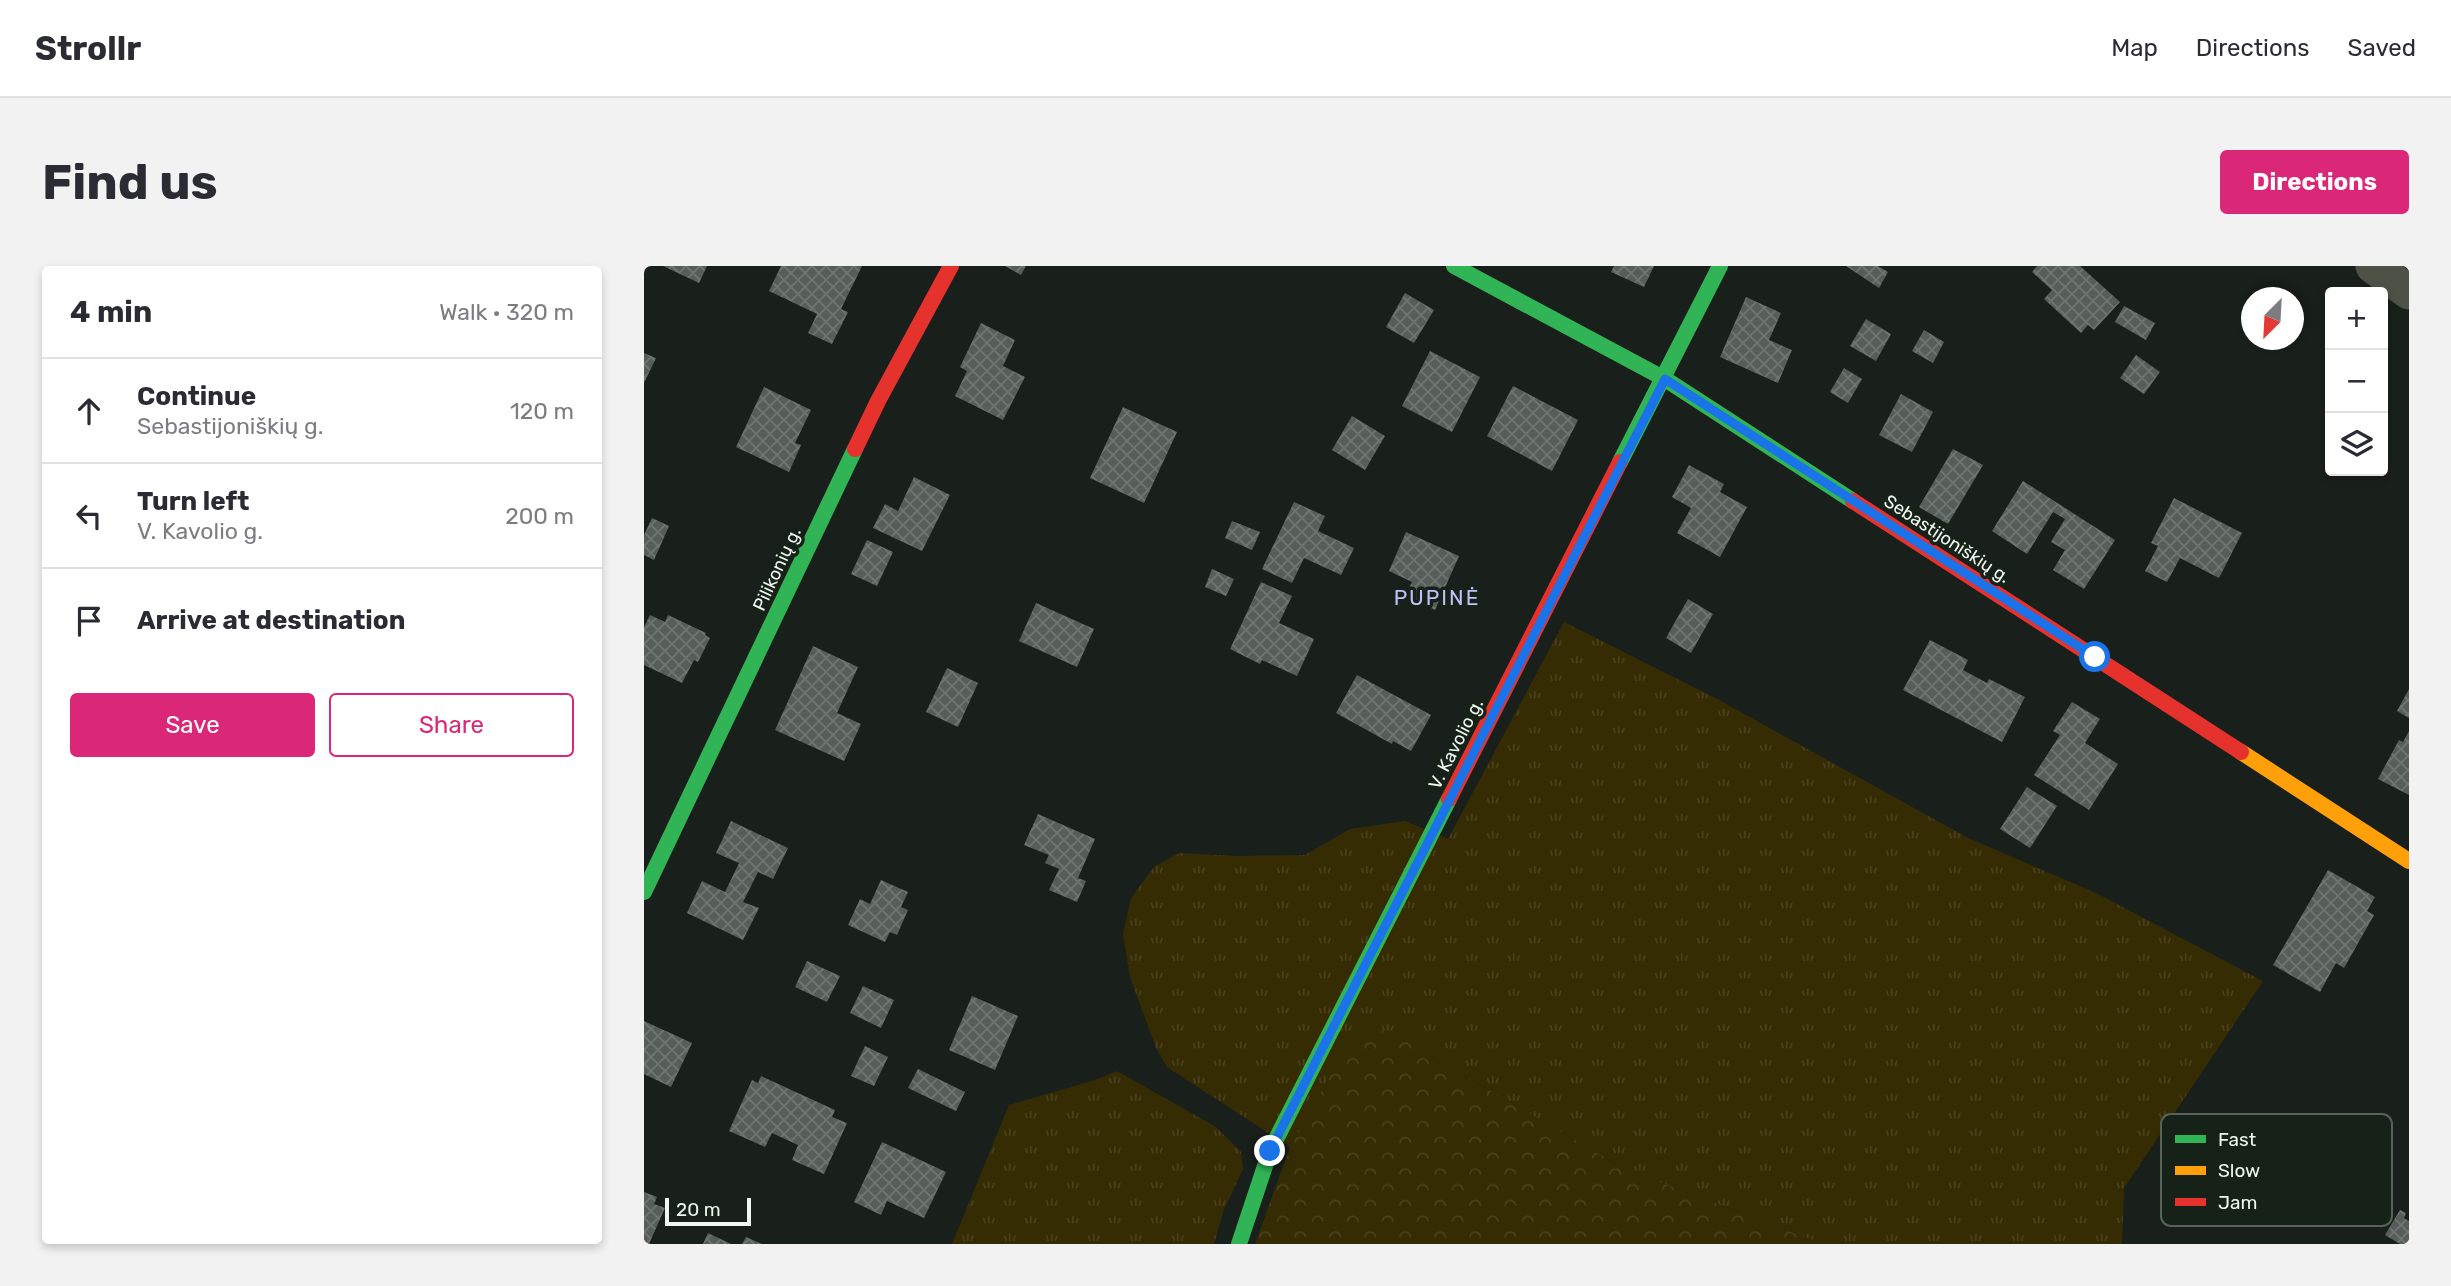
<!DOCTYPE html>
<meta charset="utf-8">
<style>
body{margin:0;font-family:Rubik,sans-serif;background:#f2f2f3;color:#2b2b33}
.controls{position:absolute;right:21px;top:21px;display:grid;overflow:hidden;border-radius:7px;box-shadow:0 4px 10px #0003}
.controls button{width:63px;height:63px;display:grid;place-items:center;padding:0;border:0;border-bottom:2px solid #e1e1e2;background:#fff;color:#2b2b33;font:35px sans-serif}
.compass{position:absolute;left:1597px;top:21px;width:63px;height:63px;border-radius:50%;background:#fff;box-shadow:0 4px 10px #0003;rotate:204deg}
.scale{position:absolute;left:21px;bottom:18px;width:86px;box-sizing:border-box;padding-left:7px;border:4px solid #eff7f0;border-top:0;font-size:19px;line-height:24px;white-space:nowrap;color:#eff7f0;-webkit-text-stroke:5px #162218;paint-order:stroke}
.stop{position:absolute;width:21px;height:21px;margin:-16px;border:5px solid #1a73e8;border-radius:50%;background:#fff}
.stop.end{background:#1a73e8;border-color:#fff;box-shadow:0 2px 7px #0008}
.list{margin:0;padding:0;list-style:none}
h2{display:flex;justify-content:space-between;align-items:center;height:91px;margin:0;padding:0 28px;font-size:30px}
h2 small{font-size:23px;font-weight:400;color:#7c7c81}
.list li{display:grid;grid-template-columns:46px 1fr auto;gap:21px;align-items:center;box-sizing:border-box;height:105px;padding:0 28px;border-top:2px solid #e1e1e2}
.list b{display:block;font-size:26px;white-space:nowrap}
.list p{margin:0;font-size:23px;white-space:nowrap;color:#7c7c81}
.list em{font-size:23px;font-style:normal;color:#7c7c81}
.actions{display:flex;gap:14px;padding:21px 28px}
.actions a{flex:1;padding:16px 0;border:2px solid #db2777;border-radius:7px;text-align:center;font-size:24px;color:#db2777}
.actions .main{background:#db2777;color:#fff}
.icon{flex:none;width:38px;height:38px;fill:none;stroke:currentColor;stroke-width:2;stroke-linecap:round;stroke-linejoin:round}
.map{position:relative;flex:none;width:1765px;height:978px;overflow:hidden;border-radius:7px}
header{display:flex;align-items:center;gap:42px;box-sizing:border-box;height:98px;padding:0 35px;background:#fff;border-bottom:2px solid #e1e1e2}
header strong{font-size:33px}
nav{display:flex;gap:38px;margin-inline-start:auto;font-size:24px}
.intro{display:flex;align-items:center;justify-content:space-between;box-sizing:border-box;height:168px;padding:0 42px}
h1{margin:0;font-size:49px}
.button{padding:18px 32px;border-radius:7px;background:#db2777;color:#fff;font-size:24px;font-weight:700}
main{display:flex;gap:42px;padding:0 42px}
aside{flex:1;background:#fff;border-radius:7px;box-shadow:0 4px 10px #0003}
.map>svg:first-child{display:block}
.grass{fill:url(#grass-tufts)}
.forest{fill:url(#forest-crowns)}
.building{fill:url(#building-cross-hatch)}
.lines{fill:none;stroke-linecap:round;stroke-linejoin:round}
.street{stroke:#4d5146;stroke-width:35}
.fast{stroke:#30b455;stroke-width:16}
.slow{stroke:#ff9f0a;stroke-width:16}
.jam{stroke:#e5322d;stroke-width:16}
.route{stroke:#1a73e8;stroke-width:9}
.labels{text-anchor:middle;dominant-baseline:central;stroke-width:7;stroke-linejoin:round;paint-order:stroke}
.street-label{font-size:18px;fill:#eff7f0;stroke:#162218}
.quarter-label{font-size:21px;letter-spacing:2px;fill:#c0c1fa;stroke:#162218}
.key{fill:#162218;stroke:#576259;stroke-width:2}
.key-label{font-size:19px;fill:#eff7f0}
</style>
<header>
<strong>Strollr</strong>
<nav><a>Map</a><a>Directions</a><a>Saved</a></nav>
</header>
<div class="intro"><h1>Find us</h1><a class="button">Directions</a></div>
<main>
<aside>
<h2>4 min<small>Walk · 320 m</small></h2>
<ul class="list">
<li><svg class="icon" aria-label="ahead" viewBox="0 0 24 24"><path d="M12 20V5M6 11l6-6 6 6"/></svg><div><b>Continue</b><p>Sebastijoniškių g.</p></div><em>120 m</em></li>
<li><svg class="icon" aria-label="left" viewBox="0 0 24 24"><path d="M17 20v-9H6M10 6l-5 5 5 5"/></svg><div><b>Turn left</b><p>V. Kavolio g.</p></div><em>200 m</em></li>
<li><svg class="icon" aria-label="arrive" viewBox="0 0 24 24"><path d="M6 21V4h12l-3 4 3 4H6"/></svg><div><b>Arrive at destination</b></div></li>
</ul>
<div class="actions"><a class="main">Save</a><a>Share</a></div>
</aside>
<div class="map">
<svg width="1765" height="978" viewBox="0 0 1765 978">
<defs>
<pattern id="grass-tufts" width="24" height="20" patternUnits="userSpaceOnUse" patternTransform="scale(1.75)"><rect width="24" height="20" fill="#352c04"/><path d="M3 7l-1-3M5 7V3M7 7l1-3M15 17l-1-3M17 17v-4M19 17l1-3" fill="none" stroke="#49411d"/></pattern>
<pattern id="forest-crowns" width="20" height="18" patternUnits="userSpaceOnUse" patternTransform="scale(1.75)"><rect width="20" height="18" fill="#352c04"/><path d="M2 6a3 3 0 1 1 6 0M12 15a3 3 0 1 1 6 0" fill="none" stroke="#49411d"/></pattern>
<pattern id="building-cross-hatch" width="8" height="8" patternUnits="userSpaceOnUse" patternTransform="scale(1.75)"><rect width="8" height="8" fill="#575e5a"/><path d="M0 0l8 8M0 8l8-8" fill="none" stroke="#6f7672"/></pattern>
</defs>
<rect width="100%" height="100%" fill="#191f1a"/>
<g class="grass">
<path d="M920,356L1075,434L1324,572L1452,627L1619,715L1480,922L1478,978H1179L979,902L828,814L803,803L766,774L646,881L523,801L512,782L486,711L479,668L487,632L510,601L535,587L593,590L661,589L706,563L761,555L804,573Z"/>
<path d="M473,805L572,861L597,886L599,903L579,946L570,978H308L365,839L451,814Z"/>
</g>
<path class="forest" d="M737,763L766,774L803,803L828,814L979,902L1179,978H611L646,881L708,772Z"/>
<g class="building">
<path d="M19,0H63L55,17Z"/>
<path d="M137,0H218L197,43L204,46L188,78L164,67L173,48L125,25Z"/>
<path d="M361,0H382L377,9Z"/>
<path d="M970,0H1010L1000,21L967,6Z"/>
<path d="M1202,0H1234L1244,6L1235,22Z"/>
<path d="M1393,0H1436L1476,36L1450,64L1444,59L1437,67L1400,33L1408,24L1388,6Z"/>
<path d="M761,27L790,44L770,77L742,61Z"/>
<path d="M1102,31L1137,47L1125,74L1148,84L1134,117L1076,91Z"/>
<path d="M1480,40L1511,57L1502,74L1471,56Z"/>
<path d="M1222,53L1247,68L1232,95L1206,80Z"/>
<path d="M337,57L371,74L359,100L381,111L359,154L311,130L323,105L316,101Z"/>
<path d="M1280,64L1300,76L1289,97L1268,85Z"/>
<path d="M786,85L836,111L808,166L758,140Z"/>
<path d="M0,87L12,92L0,117Z"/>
<path d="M1492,89L1516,106L1500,128L1476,112Z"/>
<path d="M1200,102L1218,113L1204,137L1186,126Z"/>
<path d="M869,120L934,154L908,205L843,170Z"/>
<path d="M120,121L167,144L151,177L157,179L145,206L92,181Z"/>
<path d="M1257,128L1289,146L1268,186L1235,169Z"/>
<path d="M479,141L533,166L500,237L446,212Z"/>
<path d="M708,150L741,170L721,204L688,184Z"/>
<path d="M1309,183L1339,199L1304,258L1275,241Z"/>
<path d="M1045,199L1080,218L1076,226L1103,241L1076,291L1033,267L1047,242L1028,231Z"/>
<path d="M270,211L306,229L278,285L229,262L241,238L254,245Z"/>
<path d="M1379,215L1471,274L1440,323L1409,304L1421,284L1407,276L1421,253L1409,246L1383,288L1348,265Z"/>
<path d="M1530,232L1598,267L1575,312L1536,292L1523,316L1501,305L1514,280L1507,277Z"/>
<path d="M650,236L681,250L674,265L710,282L697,309L660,292L648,317L618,303Z"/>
<path d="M8,252L25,260L10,294L0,289V269Z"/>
<path d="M588,255L616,266L608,284L581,272Z"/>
<path d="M762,266L815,290L791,344L761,330L768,316L745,305Z"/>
<path d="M223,274L249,286L233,320L207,308Z"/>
<path d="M568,303L590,313L582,330L561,321Z"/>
<path d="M617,316L648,330L635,357L670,373L653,410L618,394L616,398L586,383Z"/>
<path d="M1044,333L1069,348L1047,387L1022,372Z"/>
<path d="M392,337L450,363L433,401L375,375Z"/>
<path d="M6,349L21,356L24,349L62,367L61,369L66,372L54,396L50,394L38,417L0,399V361Z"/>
<path d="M1286,374L1324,394L1319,404L1343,417L1345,413L1381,431L1358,476L1259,424Z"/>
<path d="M169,380L214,401L193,447L217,458L200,495L131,464Z"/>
<path d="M303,402L334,417L314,461L282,446Z"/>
<path d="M713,409L787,449L767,485L749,475L748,478L692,447Z"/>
<path d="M1765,423V452L1753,445Z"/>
<path d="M1428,436L1456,453L1441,477L1474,498L1445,544L1390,509L1416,469L1409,465Z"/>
<path d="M1765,465V529L1734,513L1755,474L1759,476Z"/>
<path d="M1383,521L1413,540L1386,582L1356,563Z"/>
<path d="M394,548L451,573L434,612L442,615L433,636L405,624L415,603L401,597L405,589L380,579Z"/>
<path d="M87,555L144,582L129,613L114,606L99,636L115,642L99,674L43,647L58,615L81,626L95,597L72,587Z"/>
<path d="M1684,604L1731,631L1723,645L1730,649L1700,702L1692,697L1676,726L1629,699Z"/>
<path d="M237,614L264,626L257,641L264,644L253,669L246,666L241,676L204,659L216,633L226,638Z"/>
<path d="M163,695L196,710L183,736L151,721Z"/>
<path d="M219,720L250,734L237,762L206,747Z"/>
<path d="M328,730L374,750L351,804L305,784Z"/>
<path d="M0,755L48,777L27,821L0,808Z"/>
<path d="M221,780L244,791L230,820L207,810Z"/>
<path d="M274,803L321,826L312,845L264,822Z"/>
<path d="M117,810L191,844L188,851L203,857L180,908L148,894L154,879L128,867L121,881L85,865L108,814L114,817Z"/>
<path d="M238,876L302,906L280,952L243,935L237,949L210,936Z"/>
<path d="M0,926L13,931L10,938L21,942L5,978H0Z"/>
<path d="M1756,944L1762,947L1760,952L1765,955V978H1756L1741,969Z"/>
<path d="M64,967L87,978H59Z"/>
<path d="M102,971L118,978H98Z"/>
</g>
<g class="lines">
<path class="street" d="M1729,0L1765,26"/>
<g class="fast">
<path d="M810,0L1021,113L1209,235"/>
<path d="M976,196L1076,0"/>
<path d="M0,626L211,183"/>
<path d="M595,978L626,885L805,533"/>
</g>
<path class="slow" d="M1597,486L1765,595"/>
<g class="jam">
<path d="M211,183L234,135L307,0"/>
<path d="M1209,235L1597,486"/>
<path d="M805,533L976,196"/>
</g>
</g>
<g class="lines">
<path class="route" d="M626,885L1021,113L1451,391"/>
</g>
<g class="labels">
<g class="street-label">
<text transform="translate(1303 273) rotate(33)">Sebastijoniškių g.</text>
<text transform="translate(133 303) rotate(-65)">Pilikonių g.</text>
<text transform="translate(812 478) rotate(-63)">V. Kavolio g.</text>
</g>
<g class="quarter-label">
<text x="793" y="331">PUPINĖ</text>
</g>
</g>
<rect x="1517" y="848" width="231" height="112" rx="10" class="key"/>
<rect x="1531" y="869" width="31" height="8" fill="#30b455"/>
<rect x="1531" y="900" width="31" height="9" fill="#ff9f0a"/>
<rect x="1531" y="932" width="31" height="8" fill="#e5322d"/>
<g class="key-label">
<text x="1574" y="880">Fast</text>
<text x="1574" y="911">Slow</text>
<text x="1574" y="943">Jam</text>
</g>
</svg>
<div class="controls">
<button>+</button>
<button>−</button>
<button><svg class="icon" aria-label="layers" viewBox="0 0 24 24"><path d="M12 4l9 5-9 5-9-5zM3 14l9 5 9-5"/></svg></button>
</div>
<svg class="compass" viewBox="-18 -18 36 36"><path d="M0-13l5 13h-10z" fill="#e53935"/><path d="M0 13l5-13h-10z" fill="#7c7c81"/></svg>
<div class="scale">20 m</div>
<div class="stop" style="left:1451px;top:391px"></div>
<div class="stop end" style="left:626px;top:885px"></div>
</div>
</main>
